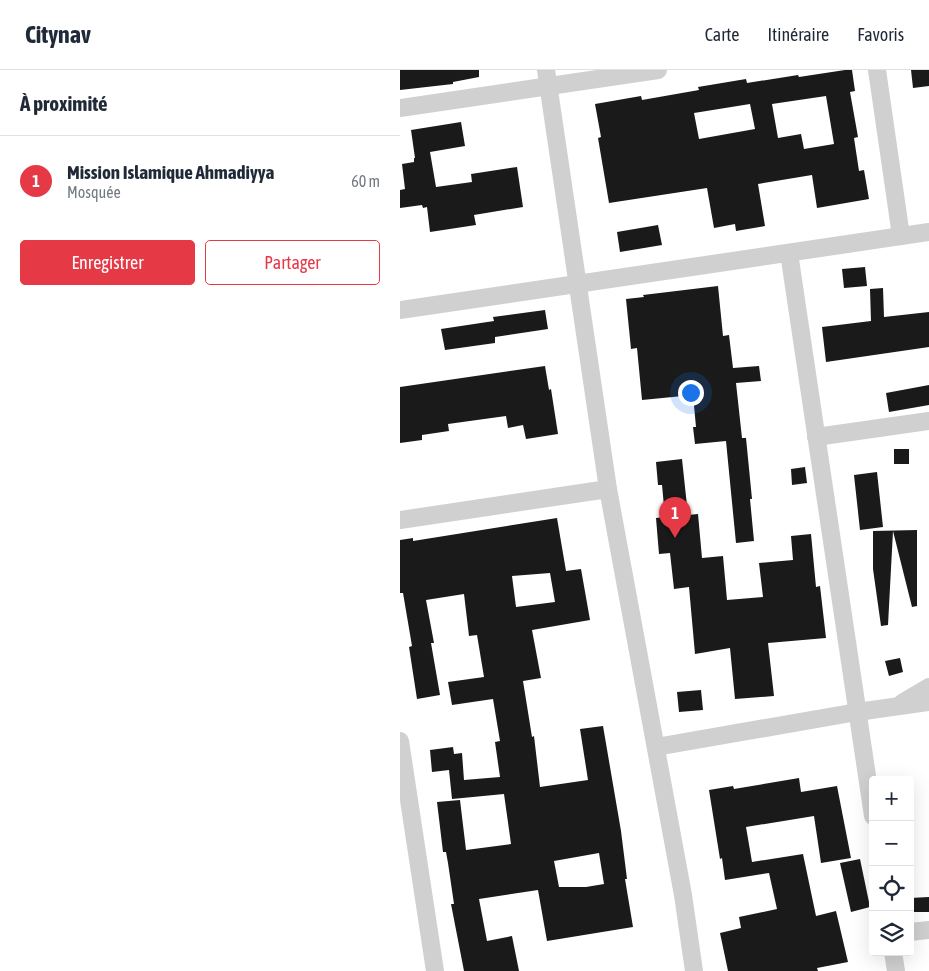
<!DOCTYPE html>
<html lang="fr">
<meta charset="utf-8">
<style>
body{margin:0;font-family:"Asap Condensed",sans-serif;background:#f2f2f3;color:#1f2937}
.controls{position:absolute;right:15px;bottom:15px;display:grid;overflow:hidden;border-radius:5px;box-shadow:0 5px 20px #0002}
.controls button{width:45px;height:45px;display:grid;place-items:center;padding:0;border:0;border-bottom:1px solid #e0e1e3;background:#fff;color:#1f2937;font:25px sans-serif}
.you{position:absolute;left:290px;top:322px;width:18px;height:18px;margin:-12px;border:4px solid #fff;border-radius:50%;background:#1a73e8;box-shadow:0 0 0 8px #1a73e833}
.badge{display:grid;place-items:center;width:32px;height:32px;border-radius:50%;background:#e63946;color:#fff;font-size:16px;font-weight:700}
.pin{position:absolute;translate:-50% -41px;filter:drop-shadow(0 1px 2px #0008)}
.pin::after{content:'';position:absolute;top:26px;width:18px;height:15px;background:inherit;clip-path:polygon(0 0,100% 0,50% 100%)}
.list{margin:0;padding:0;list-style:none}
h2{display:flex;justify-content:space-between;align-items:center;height:65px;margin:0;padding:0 20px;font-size:21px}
h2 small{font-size:16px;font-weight:400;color:#747a83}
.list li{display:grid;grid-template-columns:32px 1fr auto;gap:15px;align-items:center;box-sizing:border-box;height:90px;padding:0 20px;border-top:1px solid #e0e1e3}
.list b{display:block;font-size:19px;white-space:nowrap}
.list p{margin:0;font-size:16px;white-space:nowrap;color:#747a83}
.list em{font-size:16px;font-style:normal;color:#747a83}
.actions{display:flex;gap:10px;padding:15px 20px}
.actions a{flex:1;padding:11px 0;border:1px solid #e63946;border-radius:5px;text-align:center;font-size:18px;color:#e63946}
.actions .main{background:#e63946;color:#fff}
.icon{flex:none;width:28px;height:28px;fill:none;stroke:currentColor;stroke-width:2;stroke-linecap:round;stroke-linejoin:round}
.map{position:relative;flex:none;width:529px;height:901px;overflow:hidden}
header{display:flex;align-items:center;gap:30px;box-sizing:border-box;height:70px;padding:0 25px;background:#fff;border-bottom:1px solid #e0e1e3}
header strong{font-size:24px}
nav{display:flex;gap:28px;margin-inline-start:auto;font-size:18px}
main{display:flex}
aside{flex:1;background:#fff}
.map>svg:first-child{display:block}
.building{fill:#1a1a1a;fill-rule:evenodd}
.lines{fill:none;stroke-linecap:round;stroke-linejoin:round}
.minor{stroke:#d0d0d0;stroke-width:18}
</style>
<header>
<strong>Citynav</strong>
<nav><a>Carte</a><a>Itinéraire</a><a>Favoris</a></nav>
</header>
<main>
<aside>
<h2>À proximité<small></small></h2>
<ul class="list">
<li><span class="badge">1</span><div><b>Mission Islamique Ahmadiyya</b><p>Mosquée</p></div><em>60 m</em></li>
</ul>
<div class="actions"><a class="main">Enregistrer</a><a>Partager</a></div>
</aside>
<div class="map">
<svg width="529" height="901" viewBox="0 0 529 901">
<rect width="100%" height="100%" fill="#fff"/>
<g class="building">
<path d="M0,0H79V7L53,12V14L0,20Z"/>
<path d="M445,0H452L455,21L450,22L458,67L454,68L459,101L464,100L469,129L417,138L412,105L358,114L365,156L336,161L335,154L314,158L307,118L209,133L198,68L201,67L195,34L241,26L242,30L299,20L298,17L346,9L347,13L398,5L399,7ZM426,26L434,74L404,79L401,64L378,68L372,34ZM350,34L355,59L299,69L294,43Z"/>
<path d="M511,0H529V16L513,18Z"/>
<path d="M61,52L65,76L30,82L36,117L72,112L71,104L117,97L123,137L74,145L76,155L30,162L27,137L23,138L22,135L0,138V120L5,119L2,94L14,92V88H15L11,60Z"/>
<path d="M258,155L262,175L220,182L217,162Z"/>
<path d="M465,197L467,216L444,218L442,199Z"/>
<path d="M318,216L323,266L329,265L333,298L359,296L361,311L336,313L342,368H346L352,429H350L354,471L336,473L326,371L295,374L293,357H296L293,325L242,330L237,278L231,279L226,229L244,227L243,225Z"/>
<path d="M483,218L484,247L529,242V277L426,292L422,257L471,251L470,219Z"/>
<path d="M145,240L148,259L95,267V273L45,280L41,259L94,251L93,247Z"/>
<path d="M145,296L149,320L151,319L158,364L126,369L123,355L108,358L106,346L48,354L49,361L22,365V370L0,373V317Z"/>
<path d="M529,315V335L489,342L486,323Z"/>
<rect x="494" y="379" width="15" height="15"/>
<path d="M282,389L288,445L298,444L302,488L323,486L327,530L363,527L359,493L393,490L391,466L411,464L416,517L420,516L426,568L368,573L374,626L335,629L330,578L295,584L289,517L274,519L270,483L259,484L256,448L265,447L262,415H258L256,392Z"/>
<path d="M405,397L407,413L392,415L391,399Z"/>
<path d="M477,402L483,457L460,460L454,405Z"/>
<path d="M157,448L166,501L181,499L190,550L132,560L141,608L123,611L132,667L134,666L140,717L188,710L180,659L203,656L221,761L227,809H225L233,857L147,871L138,820L79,829L87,871L112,866L119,901H64L51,834H54L48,793L46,782H43L37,732L60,730L66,780L111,774L104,724L52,729L49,700L32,702L30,680L53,677L54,684L62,683L64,710L100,707L95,672L100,671L93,629L52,635L48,612L84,607L77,565L69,566L64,524L26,530L34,573H31L40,625L17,629L9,577L12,576L3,523H0V470L13,468V471ZM150,503L155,532L116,537L112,506ZM199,783L204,814L186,817H159L154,791Z"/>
<path d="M517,460V536L512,537L493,461L488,555L481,556L473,499V461Z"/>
<path d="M500,588L503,602L489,606L485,591Z"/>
<path d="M301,620L303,640L279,642L277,622Z"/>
<path d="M399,708L401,722L437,716L451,788L421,793L414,746L346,757L352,792L403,784L416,846L436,841L448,892L417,898L418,901H328L320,863L341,858L339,847L377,839L369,803L325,810L322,788L320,789L309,720L333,716L334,719Z"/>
<path d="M460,789L470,837L451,842L440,793Z"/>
<path d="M529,827V842H510V828Z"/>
</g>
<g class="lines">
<g class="minor">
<path d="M146,0L208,419L283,825L294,901"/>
<path d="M477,0L501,166"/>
<path d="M0,38L258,0"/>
<path d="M389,183L473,746"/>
<path d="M0,240L529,162"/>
<path d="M416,367L529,351"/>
<path d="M0,450L208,419"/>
<path d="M502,633L529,617"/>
<path d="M0,671L35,901"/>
<path d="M256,677L457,642L529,632"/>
<path d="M510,862L529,860"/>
<path d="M493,882L496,901"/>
</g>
</g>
</svg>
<div class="controls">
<button>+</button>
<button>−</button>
<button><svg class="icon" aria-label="locate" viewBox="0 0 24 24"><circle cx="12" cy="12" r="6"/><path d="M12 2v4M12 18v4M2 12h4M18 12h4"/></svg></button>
<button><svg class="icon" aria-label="layers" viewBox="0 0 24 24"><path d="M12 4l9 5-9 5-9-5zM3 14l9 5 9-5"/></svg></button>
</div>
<div class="you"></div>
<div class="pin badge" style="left:275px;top:468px">1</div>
</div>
</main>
